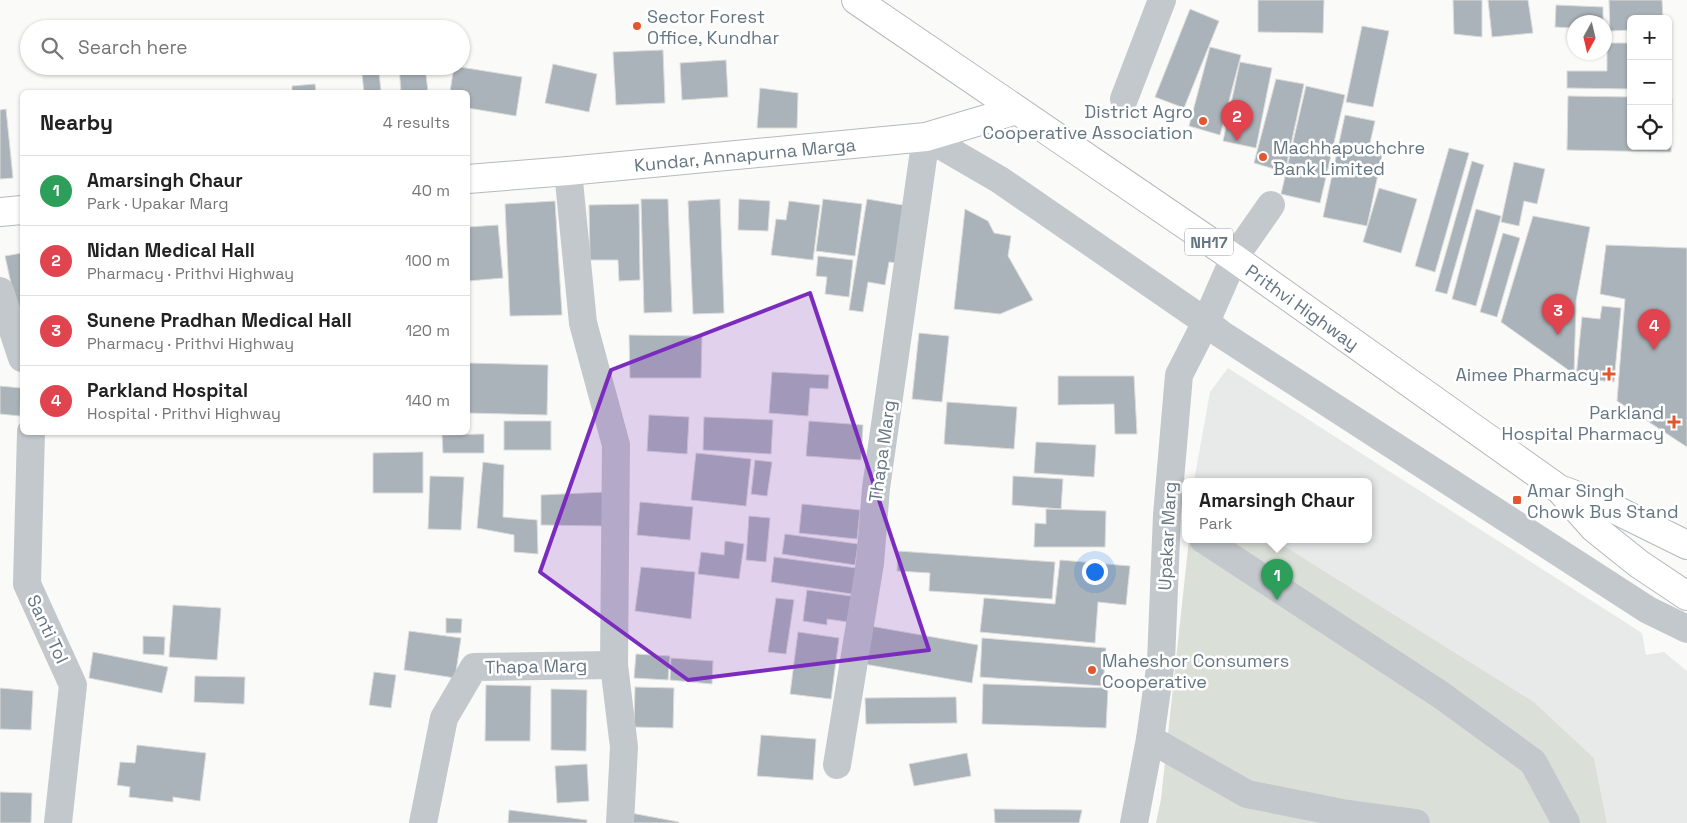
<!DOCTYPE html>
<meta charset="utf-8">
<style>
body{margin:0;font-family:"Space Grotesk",sans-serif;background:#f6f6f6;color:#222}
.controls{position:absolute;right:15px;top:15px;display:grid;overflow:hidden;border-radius:8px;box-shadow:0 1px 4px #0004}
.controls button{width:45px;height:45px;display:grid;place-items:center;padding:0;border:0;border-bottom:1px solid #e0e0e0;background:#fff;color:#222;font:25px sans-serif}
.compass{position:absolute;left:1567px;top:15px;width:45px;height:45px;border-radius:50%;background:#fff;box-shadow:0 1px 4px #0004;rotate:188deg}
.you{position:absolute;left:1094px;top:571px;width:18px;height:18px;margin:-12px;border:4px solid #fff;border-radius:50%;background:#1a73e8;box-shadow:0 0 0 8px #1a73e833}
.badge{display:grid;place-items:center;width:32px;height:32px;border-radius:50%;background:#db2777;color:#fff;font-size:16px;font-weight:700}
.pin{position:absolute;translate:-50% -41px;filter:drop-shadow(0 1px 2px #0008)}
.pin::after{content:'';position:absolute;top:26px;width:18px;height:15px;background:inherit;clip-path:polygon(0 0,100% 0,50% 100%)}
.popup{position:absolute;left:1182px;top:478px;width:190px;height:65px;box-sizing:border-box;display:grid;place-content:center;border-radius:8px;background:#fff;filter:drop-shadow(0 1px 4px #0005);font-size:16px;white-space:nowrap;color:#767676}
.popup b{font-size:19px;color:#222}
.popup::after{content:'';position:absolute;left:50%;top:100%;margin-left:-10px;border:10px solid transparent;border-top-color:#fff}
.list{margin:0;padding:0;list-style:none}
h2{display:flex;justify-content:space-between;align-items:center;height:65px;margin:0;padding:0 20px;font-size:21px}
h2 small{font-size:16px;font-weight:400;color:#767676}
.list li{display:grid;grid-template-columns:32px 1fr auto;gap:15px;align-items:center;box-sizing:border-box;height:70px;padding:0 20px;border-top:1px solid #e0e0e0}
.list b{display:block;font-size:19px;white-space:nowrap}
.list p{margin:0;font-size:16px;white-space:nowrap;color:#767676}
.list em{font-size:16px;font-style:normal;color:#767676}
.icon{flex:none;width:28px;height:28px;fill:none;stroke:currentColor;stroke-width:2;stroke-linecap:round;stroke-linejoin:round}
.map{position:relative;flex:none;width:1687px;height:823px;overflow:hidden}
.search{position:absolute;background:#fff;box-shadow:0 1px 4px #0004;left:20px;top:20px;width:450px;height:55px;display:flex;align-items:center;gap:12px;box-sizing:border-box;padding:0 18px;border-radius:28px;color:#767676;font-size:19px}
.panel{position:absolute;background:#fff;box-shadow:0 1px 4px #0004;left:20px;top:90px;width:450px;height:345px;border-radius:8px}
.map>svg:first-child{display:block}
.built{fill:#e8e9e9}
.green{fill:#dadfd7}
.building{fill:#aab3b9;stroke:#dcdcda}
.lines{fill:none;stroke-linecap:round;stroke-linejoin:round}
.major-casing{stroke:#b5babe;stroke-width:30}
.highway-casing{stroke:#b4b9bd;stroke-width:30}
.minor{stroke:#c3c8cc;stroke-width:28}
.major{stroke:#fff;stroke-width:28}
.highway{stroke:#fff;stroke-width:28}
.marked{fill:#7b2cbf;fill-opacity:0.2;stroke:#7b2cbf;stroke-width:4;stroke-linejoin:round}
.poi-dot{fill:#e4572e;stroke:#fff;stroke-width:2}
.labels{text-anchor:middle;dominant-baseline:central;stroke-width:5;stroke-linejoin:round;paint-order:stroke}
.shield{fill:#fff;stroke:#939fa8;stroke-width:1}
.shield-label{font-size:16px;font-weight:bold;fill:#657683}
.poi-label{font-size:18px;fill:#657683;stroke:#fff;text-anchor:start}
.street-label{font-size:18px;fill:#657683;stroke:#fff}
</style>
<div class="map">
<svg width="1687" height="823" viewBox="0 0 1687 823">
<rect width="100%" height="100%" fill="#fafaf8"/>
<path class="built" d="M1228,368L1642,633L1646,655L1664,652L1687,671V823H1607L1594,758L1534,702L1273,539H1368V481H1194L1210,392Z"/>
<path class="green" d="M1189,539H1273L1534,702L1594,758L1607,823H1156L1161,799Z"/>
<g class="building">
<path d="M1258,0H1324L1323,33L1258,32Z"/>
<path d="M1453,0H1482V37L1454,34Z"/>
<path d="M1488,0H1528L1533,33L1492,37Z"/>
<path d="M1609,0H1662L1663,19H1631V30L1610,31Z"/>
<path d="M1556,5L1603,7V22H1574V28L1555,27Z"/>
<path d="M1190,9L1219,21L1184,108L1155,97Z"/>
<path d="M1362,26L1389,31L1373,107L1346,102Z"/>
<path d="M1607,43H1631V89L1567,88V71H1607Z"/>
<path d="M1210,47L1241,55L1220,135L1189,126Z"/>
<path d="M663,50L665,103L616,105L613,52Z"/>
<path d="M726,60L728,97L682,100L680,63Z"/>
<path d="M1240,62L1272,68L1256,148L1223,141Z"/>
<path d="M553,64L597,74L589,112L545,103Z"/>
<path d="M399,66H425L428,92H401Z"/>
<path d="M454,66L522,77L516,116L468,108V92H450Z"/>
<path d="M379,72L381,92H364L362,74Z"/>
<path d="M1276,79L1304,84L1285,172L1254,163Z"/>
<path d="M315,84L316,92H292V86Z"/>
<path d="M1306,86L1345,95L1320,203L1281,194Z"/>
<path d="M760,88L798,93L797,128H757Z"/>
<path d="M1568,96L1631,97V146H1668V98H1672L1671,152L1567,150Z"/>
<path d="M6,109L13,178L0,179V110Z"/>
<path d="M1345,115L1375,121L1370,143L1384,146L1367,226L1323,217Z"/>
<path d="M1449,148L1469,153L1435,272L1415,266Z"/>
<path d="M1472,161L1484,165L1447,294L1435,291Z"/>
<path d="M1514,162L1545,169L1537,204L1524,201L1519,226L1501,222Z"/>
<path d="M1379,188L1417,199L1401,253L1363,242Z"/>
<path d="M641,199H668L672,312L644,313Z"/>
<path d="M720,199L724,313L693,314L688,201Z"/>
<path d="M739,199L770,201L768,231L738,230Z"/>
<path d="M823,199L862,204L855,256L816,251Z"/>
<path d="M867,199L908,206L898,263L889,262L885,285L868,282L863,312L849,310Z"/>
<path d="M555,201L562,315L510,316L505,204Z"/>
<path d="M789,201L820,205L813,260L771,255L776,219L786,220Z"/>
<path d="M639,204L640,280L619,281L618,260H590L589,205Z"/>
<path d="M965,209L988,221L994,233L1011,236L1008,256L1033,300L1000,314L954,309Z"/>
<path d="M1476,209L1501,216L1476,306L1452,299Z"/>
<path d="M1533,216L1590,227L1576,301L1574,374L1501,322Z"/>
<path d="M498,225L503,278L468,281V227Z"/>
<path d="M1503,233L1520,238L1497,317L1480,312Z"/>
<path d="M1606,245L1687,248V447L1617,401L1625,299L1600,294Z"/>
<path d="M22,253V310L17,311L5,256Z"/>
<path d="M818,256L853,260L849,297L825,294L827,277L816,276Z"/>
<path d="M1602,306L1621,308L1614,382L1576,378L1582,317L1600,319Z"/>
<path d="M919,333L949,336L942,402L912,399Z"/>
<path d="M629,335L702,336L701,378H630Z"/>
<path d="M468,363L548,365L547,415L468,413Z"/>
<path d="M772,372L829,375L828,389L810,388L808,416L769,413Z"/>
<path d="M1058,376H1134L1137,434H1115L1114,404L1058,405Z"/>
<path d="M0,386L21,388L20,416L0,414Z"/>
<path d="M947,402L1017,407L1014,449L944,444Z"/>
<path d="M649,415L689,417L687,454L647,451Z"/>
<path d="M704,417L773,420L771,454L703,450Z"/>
<rect x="504" y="421" width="47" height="29"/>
<path d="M809,421L863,425L861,460L806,456Z"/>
<path d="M484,434V453H443L442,435Z"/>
<path d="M1036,442L1096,445L1094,477L1034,473Z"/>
<path d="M423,452V493H373V453Z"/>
<path d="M696,453L751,459L746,506L691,500Z"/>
<path d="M755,460L772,462L767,496L751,494Z"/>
<path d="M483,462L504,465L503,517L537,520L538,554L514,552V535L477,528Z"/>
<path d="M430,476L464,477L461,530L428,529Z"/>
<path d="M1013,476L1063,479L1061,509L1012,505Z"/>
<path d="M606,492L605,526L541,525V495Z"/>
<path d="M640,502L693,507L690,540L637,535Z"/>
<path d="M802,504L860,510L857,539L799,533Z"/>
<path d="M1046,509L1106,511L1105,547H1034L1035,523L1046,524Z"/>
<path d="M749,516L770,518L766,562L746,560Z"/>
<path d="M785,534L858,544L855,565L782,554Z"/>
<path d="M725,541L744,544L739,579L698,574L701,552L724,555Z"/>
<path d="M898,551L1055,562L1052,599L929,591L930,573L897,571Z"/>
<path d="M774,557L856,568L852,594L771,582Z"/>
<path d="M1060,560L1130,566L1126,605L1098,602L1095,643L980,632L984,598L1055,604Z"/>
<path d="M641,567L695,572L691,619L635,611Z"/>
<path d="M807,590L851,596L848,622L827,619V625L803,621Z"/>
<path d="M776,598L794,600L786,654L768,652Z"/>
<path d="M173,605L221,608L217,660L169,657Z"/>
<path d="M446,618L462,619L461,633H446Z"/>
<path d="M870,626L978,645L972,683L864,664Z"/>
<path d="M409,631L461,638L455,678L404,670Z"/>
<path d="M798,632L839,638L831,699L790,694Z"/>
<path d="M143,636L165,637L164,655L143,654Z"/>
<path d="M982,638L1106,648L1103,686L980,677Z"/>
<path d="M93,652L168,667L162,693L89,678Z"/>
<path d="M636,654L670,656L668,680L634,678Z"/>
<path d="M671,658L713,661L712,684L670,680Z"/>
<path d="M374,672L396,675L391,708L369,705Z"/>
<path d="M195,676L245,677L244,704L194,702Z"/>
<path d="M983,684L1108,688L1106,728L982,724Z"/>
<path d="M486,685L531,686L530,741H485Z"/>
<path d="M635,687L674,688L673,728L634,727Z"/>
<path d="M0,688L33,691L31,730L0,729Z"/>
<path d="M551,689L587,690L586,751L551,750Z"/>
<path d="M956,697L957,723L866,724L865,698Z"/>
<path d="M761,735L816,739L813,780L757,776Z"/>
<path d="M137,745L206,753L200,801L173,797V802L129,797L130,787L117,785L120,762L135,763Z"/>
<path d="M967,753L971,776L914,786L909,764Z"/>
<path d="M587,764L589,801L557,803L555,766Z"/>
<path d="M0,792L32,793L31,823H0Z"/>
<path d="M994,809L1082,810L1079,823H995Z"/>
<path d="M509,810L587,820V823H508Z"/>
<path d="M631,813L679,822L678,823H629Z"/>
</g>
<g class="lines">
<defs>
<g id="major">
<path id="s1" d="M468,179L568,171L926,137L1017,110"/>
<path d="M0,212L22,210"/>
</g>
<g id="highway">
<path id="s2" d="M856,0L1234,258L1559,489L1616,510L1687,545"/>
<path d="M1562,492L1594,528L1639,564L1687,596"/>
</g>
</defs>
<use href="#major" class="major-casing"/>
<use href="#highway" class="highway-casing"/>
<g class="minor">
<path d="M1124,99L1162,0"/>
<path d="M568,171L583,323L616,445L614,665L624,747L620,823"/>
<path d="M0,291L22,358"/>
<path d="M31,432L27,584L73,685L58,823"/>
<path d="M1203,539L1441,695L1533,762L1566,823"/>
<path d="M1150,739L1247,794L1342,813L1416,823"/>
<path d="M837,765L870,563L876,488L926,137L1000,180L1206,322L1221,334L1648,610L1687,629"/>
<path d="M423,823L444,718L474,667L614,665"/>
<path d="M1134,823L1150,739L1161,661L1167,515L1179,375L1206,322L1234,258L1271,205"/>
</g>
<use href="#major" class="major"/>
<use href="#highway" class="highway"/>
</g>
<path class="marked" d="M810,293L929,650L688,680L540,572L611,370Z"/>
<g class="poi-dot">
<circle cx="637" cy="26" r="5"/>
<circle cx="1203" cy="121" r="5"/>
<circle cx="1263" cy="157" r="5"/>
<path d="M1606.5 366.5h5v5h5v5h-5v5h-5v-5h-5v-5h5z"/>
<path d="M1671.5 414.5h5v5h5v5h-5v5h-5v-5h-5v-5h5z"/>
<rect x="1512" y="495" width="10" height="10" rx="2.5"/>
<circle cx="1092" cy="670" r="5"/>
</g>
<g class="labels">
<rect class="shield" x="1185" y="228.5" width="48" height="27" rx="4"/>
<g class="shield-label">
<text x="1209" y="242">NH17</text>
</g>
<g class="poi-label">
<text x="647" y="16">Sector Forest<tspan x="647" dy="21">Office, Kundhar</tspan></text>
<text x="1193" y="111" text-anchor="end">District Agro<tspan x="1193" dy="21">Cooperative Association</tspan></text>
<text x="1273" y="147">Machhapuchchre<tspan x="1273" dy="21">Bank Limited</tspan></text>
<text x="1599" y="374" text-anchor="end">Aimee Pharmacy</text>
<text x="1664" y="412" text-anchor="end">Parkland<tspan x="1664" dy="21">Hospital Pharmacy</tspan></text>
<text x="1527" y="490">Amar Singh<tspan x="1527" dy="21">Chowk Bus Stand</tspan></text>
<text x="1102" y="660">Maheshor Consumers<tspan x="1102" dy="21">Cooperative</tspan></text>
</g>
<g class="street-label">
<text stroke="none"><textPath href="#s1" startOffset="278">Kundar, Annapurna Marga</textPath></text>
<text stroke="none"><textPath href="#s2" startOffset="542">Prithvi Highway</textPath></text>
<text transform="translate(882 451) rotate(-82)">Thapa Marg</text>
<text transform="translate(1167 536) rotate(-87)">Upakar Marg</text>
<text transform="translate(48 629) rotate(65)">Santi Tol</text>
<text transform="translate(536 666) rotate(-1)">Thapa Marg</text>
</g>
</g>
</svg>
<div class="controls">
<button>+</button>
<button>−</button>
<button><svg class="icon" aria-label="locate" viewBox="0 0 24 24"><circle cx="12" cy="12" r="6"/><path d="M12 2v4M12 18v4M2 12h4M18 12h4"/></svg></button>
</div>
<svg class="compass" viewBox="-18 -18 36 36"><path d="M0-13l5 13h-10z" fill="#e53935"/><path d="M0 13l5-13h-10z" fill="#767676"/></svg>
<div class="you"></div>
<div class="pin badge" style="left:1277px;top:600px;background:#2e9e5b">1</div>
<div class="popup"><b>Amarsingh Chaur</b>Park</div>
<div class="pin badge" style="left:1237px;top:141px;background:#e0444e">2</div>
<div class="pin badge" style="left:1558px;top:335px;background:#e0444e">3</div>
<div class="pin badge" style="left:1654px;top:350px;background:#e0444e">4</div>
<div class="search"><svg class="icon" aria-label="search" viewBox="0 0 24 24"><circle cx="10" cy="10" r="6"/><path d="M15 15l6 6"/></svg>Search here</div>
<section class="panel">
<h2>Nearby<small>4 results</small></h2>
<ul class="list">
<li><span class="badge" style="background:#2e9e5b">1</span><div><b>Amarsingh Chaur</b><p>Park · Upakar Marg</p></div><em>40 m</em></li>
<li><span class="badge" style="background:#e0444e">2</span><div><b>Nidan Medical Hall</b><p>Pharmacy · Prithvi Highway</p></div><em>100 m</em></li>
<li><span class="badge" style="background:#e0444e">3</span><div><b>Sunene Pradhan Medical Hall</b><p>Pharmacy · Prithvi Highway</p></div><em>120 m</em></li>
<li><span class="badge" style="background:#e0444e">4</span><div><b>Parkland Hospital</b><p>Hospital · Prithvi Highway</p></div><em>140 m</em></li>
</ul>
</section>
</div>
